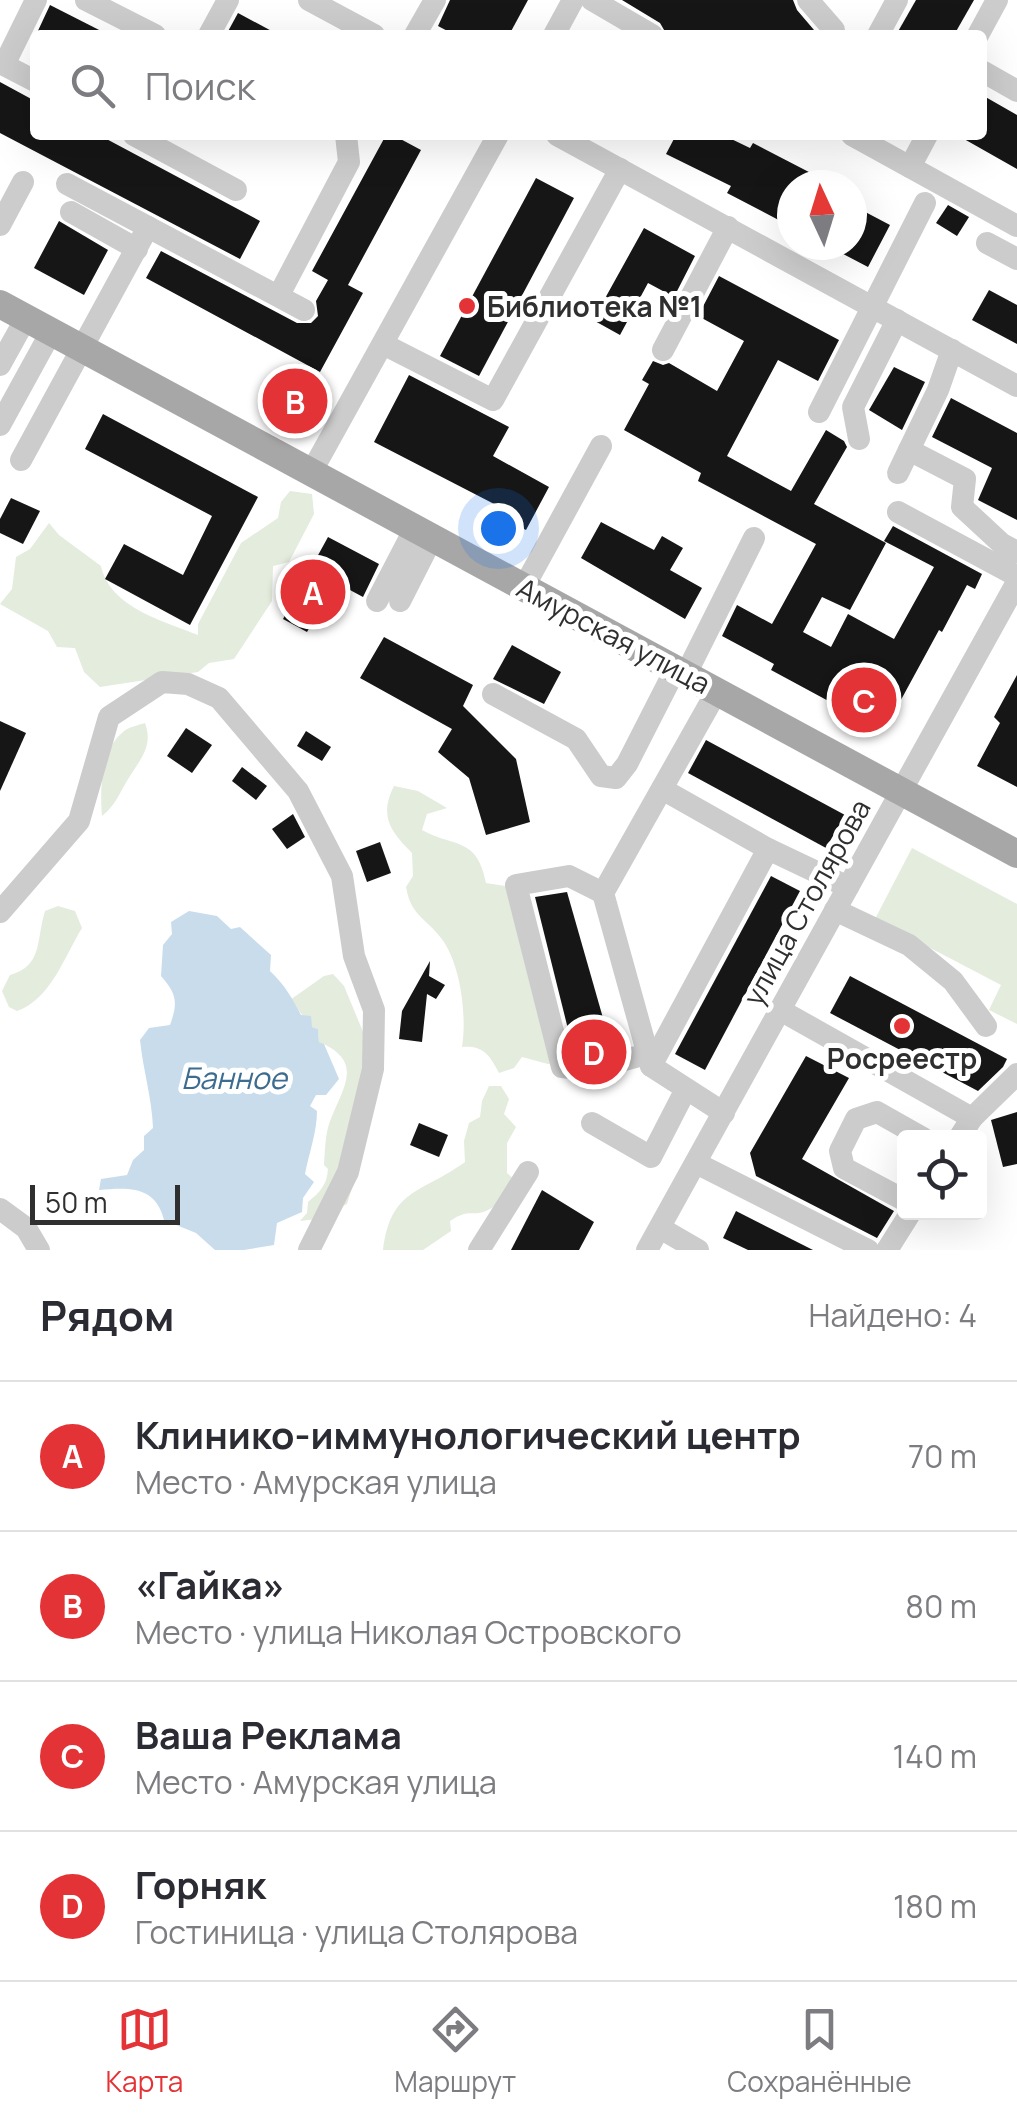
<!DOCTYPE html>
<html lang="ru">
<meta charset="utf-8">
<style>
body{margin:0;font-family:Manrope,sans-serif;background:#f2f2f3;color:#2b2b33}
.controls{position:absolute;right:30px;bottom:30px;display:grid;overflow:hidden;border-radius:10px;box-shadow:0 10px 40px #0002}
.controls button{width:90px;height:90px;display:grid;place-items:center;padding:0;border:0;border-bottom:2px solid #e1e1e2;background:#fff;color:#2b2b33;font:50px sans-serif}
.compass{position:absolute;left:777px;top:170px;width:90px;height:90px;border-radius:50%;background:#fff;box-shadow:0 10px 40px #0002;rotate:356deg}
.scale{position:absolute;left:30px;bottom:25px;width:150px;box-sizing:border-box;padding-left:10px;border:5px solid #2f2f2f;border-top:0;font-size:28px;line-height:35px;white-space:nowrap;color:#2f2f2f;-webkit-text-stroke:8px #fff;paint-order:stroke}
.you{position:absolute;left:498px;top:528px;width:35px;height:35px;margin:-25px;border:8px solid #fff;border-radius:50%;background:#1a73e8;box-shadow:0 0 0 15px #1a73e833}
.badge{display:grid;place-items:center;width:65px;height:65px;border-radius:50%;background:#e43336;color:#fff;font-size:32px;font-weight:700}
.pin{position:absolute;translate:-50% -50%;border:5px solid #fff;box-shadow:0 2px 10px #0006}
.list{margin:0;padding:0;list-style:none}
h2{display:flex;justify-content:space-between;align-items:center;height:130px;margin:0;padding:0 40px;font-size:42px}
h2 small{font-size:32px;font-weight:400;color:#7c7c81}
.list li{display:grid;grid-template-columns:65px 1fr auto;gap:30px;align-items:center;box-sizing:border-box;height:150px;padding:0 40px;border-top:2px solid #e1e1e2}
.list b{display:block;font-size:38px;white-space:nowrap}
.list p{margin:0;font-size:32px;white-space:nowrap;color:#7c7c81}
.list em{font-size:32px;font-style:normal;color:#7c7c81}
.icon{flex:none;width:55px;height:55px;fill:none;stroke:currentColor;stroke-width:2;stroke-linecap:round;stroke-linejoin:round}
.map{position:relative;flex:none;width:1017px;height:1250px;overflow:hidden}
.search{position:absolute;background:#fff;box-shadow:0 10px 40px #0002;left:30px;right:30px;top:30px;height:110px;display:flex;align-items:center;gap:25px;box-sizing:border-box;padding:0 35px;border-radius:10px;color:#7c7c81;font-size:38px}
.sheet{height:730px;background:#fff}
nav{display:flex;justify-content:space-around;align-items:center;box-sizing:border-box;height:140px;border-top:2px solid #e1e1e2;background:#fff;font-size:28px;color:#7c7c81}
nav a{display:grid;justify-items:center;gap:5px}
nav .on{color:#e43336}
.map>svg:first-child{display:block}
.green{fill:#e4ecdd}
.water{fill:#c9dcec}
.building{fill:#161616}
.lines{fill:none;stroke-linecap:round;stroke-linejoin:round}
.minor{stroke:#ccc;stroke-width:22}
.major{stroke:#a7a7a7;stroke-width:28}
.poi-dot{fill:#e43336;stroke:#fff;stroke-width:4}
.labels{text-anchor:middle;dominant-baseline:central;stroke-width:10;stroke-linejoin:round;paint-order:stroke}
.poi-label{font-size:28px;font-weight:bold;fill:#2f2f2f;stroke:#fff;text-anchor:start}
.street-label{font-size:28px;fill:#2f2f2f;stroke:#fff}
.water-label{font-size:30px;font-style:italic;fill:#3d6c91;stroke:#fff}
</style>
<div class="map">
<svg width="1017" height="1250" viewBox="0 0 1017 1250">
<rect width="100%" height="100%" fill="#fff"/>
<g class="green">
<path d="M290,491L312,494L314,514L289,562L273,566L272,601L234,659L209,663L198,672L100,687L84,672L75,648L57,647L48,631L0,604L12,589L16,557L30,549L49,523L59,535L101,566C110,608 164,621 198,635V624L241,543L278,518L281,502Z"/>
<path d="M145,723C153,745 142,757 130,776C120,791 117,804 102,816C100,790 100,751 123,732C128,727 139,725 145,723Z"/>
<path d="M394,786L418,791L447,808L427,814L422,830C454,848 477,836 486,883L511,887L569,1059L548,1064L522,1057L514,1068L499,1073C490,1056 484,1045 462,1047C467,1018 461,963 441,938C425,917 411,916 406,887L413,876L412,853C390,831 379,816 394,786Z"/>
<path d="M912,848L1017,904V1024L989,1010L1001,985L875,919Z"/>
<path d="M58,906L75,911L82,928C64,957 51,999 17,1011L9,1007L2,991L10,975C43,966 36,940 45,911Z"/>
<path d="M333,974L344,986L366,1039L352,1188L347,1204L317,1219L300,1221L307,1213L308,1202C320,1192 327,1185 328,1169L324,1165C325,1152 325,1137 329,1124C341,1090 367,1062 319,1042L318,1029L312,1027L290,1000L324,976Z"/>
<path d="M489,1086H501L509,1099L504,1114L516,1127L507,1143V1173L515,1180C507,1190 500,1205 488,1210C472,1218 471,1207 450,1221L451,1231L423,1250H383C391,1188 421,1194 465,1162L464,1141L469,1123L480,1117L482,1101Z"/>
</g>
<path class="water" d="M189,911L217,916L231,929L240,927L271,955L270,971C285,985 292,998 301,1015L311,1016L312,1027L318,1029L319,1042L324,1044L339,1079L326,1095H316L310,1106L317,1111C317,1132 309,1153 305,1174L314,1182L303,1198L302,1212L277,1223L274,1245L244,1250H215L196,1233L164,1220C156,1186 129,1187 99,1190L101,1179L127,1175L133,1160L144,1150V1136L153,1128C152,1098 143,1070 140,1040L149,1028L170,1025C178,1003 177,994 161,976L163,945L172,934L171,922Z"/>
<g class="building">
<path d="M450,0H528L509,35H455L438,26Z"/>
<path d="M622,0H793L797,10L814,30L812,35H667L660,23Z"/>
<path d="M916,0H974L954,35H896Z"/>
<path d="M50,5L109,35H36Z"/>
<path d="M238,13L279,35H226Z"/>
<path d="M0,82L35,101V135H99L260,221L240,259L0,133Z"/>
<path d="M982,95L1017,115V169L957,135H982Z"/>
<path d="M386,135H393L421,150L348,285L363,293L320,372L146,278L161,251L297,323H311L318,316L316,301L328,280L312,271Z"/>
<path d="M676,135H723L750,148L753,143L834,185H792V227L727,193L731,186L666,154Z"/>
<path d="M536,178L574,198L479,376L440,356Z"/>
<path d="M852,205L890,225L868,267L826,245H852Z"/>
<path d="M948,205L969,217L957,236L936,223Z"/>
<path d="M59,221L108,250L84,295L34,268Z"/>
<path d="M644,228L695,256L674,297L648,283L620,335L593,320Z"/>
<path d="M719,276L839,340L818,381L778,360L727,456L791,491L826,430L844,441L847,447L814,504L886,543L850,610L822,597L803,632L831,647L848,614L894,639L934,567L884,541L893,526L982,574L975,589L967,585L942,632L939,630L884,731L771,670L774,664L722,636L737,605L772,624L816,544L698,481L701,473L624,430L649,384L642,380L653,361L663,365L669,363L717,391L744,341L698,316Z"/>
<path d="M989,290L1017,305V344L972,320Z"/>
<path d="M894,367L925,382L902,430L869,410Z"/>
<path d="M409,375L509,427L493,456L549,487L526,530L494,514L498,506L374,442Z"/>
<path d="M951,398L1017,433V520L978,500L992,468L932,437Z"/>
<path d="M103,414L258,497L190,625L105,579L124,544L183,575L212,516L85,449Z"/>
<path d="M11,498L40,511L23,544L0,533V519Z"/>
<path d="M601,522L654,550L662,536L683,548L670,570L702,588L685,619L581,558Z"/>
<path d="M328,537L379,564L363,597L335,582L307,632L283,619Z"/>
<path d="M384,637L473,685L463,706L516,759L530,822L486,835L469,778L438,752L452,729L360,678Z"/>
<path d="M512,645L561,672L544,704L493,679Z"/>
<path d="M1017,675V787L977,766L1000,723L994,717Z"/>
<path d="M0,721L26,733L0,791Z"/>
<path d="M186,728L212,745L192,773L167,756Z"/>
<path d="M306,731L331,747L322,761L297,746Z"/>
<path d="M706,740L845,815L826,848L688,773Z"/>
<path d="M242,767L267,786L256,800L232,781Z"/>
<path d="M293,814L305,837L287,849L272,829Z"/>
<path d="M380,842L391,873L367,882L356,851Z"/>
<path d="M771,876L800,891L705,1070L675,1054Z"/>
<path d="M567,892L611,1046L580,1054L574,1053L535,897Z"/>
<path d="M430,961L429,976L445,985L436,999L427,994L422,1042L399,1039L402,1011Z"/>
<path d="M850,976L1007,1059L1003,1067L978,1091L830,1013Z"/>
<path d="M806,1056L849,1078L802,1159L894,1211L877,1238L756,1176L750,1153Z"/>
<path d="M1017,1112V1164L1003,1167L991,1120Z"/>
<path d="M419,1123L448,1135L439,1157L410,1145Z"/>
<path d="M542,1190L594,1222L579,1250H511Z"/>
<path d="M736,1211L813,1250H748L723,1238Z"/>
</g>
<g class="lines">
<g class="minor">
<path d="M86,0L155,35"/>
<path d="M309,0L374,35"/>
<path d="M592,0L652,35"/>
<path d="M808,0L834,30"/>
<path d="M209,35L228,0"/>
<path d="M415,35L435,0"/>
<path d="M554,35L573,0"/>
<path d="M878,35L897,0"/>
<path d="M978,35L997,0"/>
<path d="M982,71L1017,91"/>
<path d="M35,81L4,65L36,0"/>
<path d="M134,135L236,190"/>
<path d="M557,135L1017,386"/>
<path d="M852,135L1017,226"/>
<path d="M910,167L927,135"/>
<path d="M67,184L148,227"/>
<path d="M71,212L137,249"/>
<path d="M0,225L23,182"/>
<path d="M987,243L1017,259"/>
<path d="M279,295L349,162L346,135"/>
<path d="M383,344L493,400L620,169"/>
<path d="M663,350L728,227"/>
<path d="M952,350L938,390L909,450L965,479L962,507L1002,544L1017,552"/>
<path d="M0,365L26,318"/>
<path d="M819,412L925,203"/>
<path d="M0,425L51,332"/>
<path d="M859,439L853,407L897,320"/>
<path d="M21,460L148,227L304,310"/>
<path d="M312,471L498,135"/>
<path d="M898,473L909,450"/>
<path d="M898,512L1017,576"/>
<path d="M524,587L601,446"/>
<path d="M377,601L415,528"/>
<path d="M400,601L432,538"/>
<path d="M686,674L754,538"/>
<path d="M493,694L576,739L601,776L616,778L627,764L676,668"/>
<path d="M662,789L768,849L848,887"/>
<path d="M603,893L569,876L516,885L562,1067L588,1070L647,1054"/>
<path d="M835,910L909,945L953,981L986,1026"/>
<path d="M0,912L79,821L109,717L162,682L188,684L219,698L298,791L342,876L354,956L374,1010L373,1069L348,1172L309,1250"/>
<path d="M780,1010L972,1118"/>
<path d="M651,1066L603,893L717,691"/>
<path d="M724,1113L651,1066L768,849"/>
<path d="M592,1123L651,1157L686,1089"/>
<path d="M959,1138L972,1118L1017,1074"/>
<path d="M696,1163L868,1250"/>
<path d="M904,1200L844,1168L840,1151L856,1119L877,1112L923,1138"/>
<path d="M0,1209L26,1228L39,1250"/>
<path d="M660,1228L698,1250"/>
<path d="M479,1250L528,1172"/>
<path d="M647,1250L1017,582"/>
<path d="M887,1250L911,1212"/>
</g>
<path class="major" d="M0,304L1017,854"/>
</g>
<g class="poi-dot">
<circle cx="467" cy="306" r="10"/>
<circle cx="902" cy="1026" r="10"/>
</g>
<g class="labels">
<g class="poi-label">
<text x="487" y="306">Библиотека №1</text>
<text x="902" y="1058" text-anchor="middle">Росреестр</text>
</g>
<g class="street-label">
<text transform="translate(614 635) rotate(28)">Амурская улица</text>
<text transform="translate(806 902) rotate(-61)">улица Столярова</text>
</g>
<g class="water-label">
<text x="234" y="1077">Банное</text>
</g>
</g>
</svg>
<div class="controls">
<button><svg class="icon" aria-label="locate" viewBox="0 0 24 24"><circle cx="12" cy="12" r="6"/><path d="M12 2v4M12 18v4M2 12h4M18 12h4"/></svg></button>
</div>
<svg class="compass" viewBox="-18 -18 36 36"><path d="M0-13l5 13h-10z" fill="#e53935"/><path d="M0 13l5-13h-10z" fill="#7c7c81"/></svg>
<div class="scale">50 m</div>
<div class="you"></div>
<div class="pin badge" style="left:313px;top:592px">A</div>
<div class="pin badge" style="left:295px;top:401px">B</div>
<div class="pin badge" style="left:864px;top:700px">C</div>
<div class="pin badge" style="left:594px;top:1052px">D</div>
<div class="search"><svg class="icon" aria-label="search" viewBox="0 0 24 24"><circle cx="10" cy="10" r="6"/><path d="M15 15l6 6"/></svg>Поиск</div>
</div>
<section class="sheet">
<h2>Рядом<small>Найдено: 4</small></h2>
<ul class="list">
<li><span class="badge">A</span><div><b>Клинико-иммунологический центр</b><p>Место · Амурская улица</p></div><em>70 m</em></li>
<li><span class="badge">B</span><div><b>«Гайка»</b><p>Место · улица Николая Островского</p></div><em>80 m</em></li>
<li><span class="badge">C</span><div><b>Ваша Реклама</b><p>Место · Амурская улица</p></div><em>140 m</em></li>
<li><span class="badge">D</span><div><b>Горняк</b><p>Гостиница · улица Столярова</p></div><em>180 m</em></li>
</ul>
</section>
<nav>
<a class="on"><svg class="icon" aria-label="map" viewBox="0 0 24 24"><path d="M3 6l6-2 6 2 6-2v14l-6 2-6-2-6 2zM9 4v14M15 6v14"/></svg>Карта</a>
<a><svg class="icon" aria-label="directions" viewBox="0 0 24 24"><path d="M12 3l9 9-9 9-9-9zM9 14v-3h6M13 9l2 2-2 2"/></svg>Маршрут</a>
<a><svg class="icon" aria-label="saved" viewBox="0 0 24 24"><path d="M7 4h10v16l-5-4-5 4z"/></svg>Сохранённые</a>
</nav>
